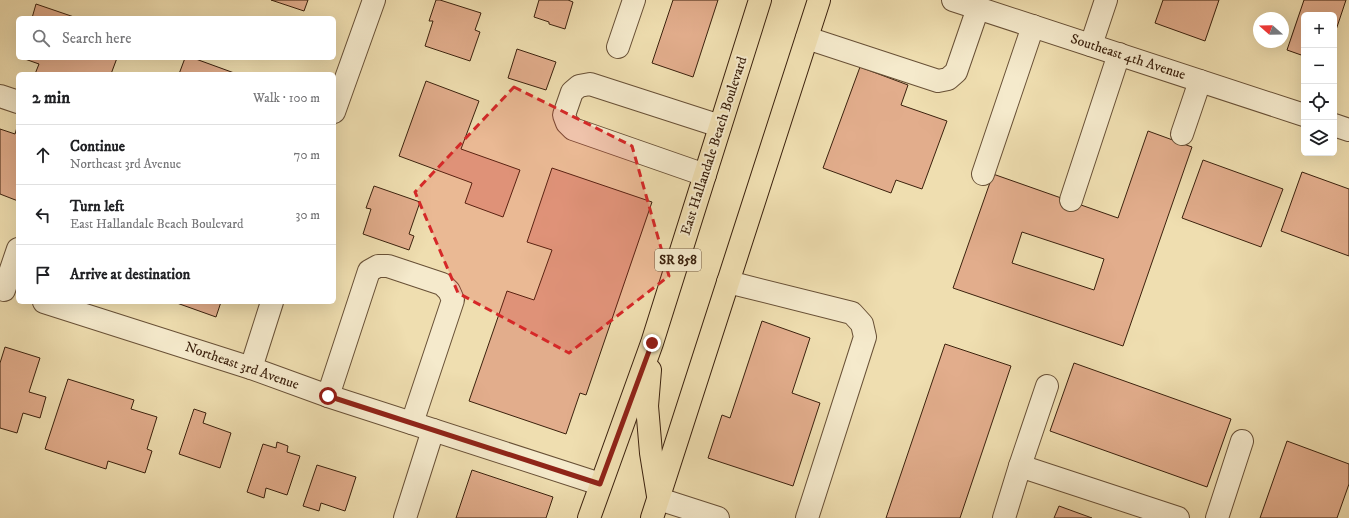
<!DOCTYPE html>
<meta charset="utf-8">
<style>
body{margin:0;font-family:"IM FELL DW Pica",serif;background:#f2f2f2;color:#202124}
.controls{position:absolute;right:12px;top:12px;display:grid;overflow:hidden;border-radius:6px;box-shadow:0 4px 16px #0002}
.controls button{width:36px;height:36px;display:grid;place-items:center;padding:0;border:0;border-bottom:1px solid #e0e0e0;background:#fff;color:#202124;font:20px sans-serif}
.compass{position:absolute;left:1253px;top:12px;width:36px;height:36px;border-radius:50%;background:#fff;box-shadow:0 4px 16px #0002;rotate:290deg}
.stop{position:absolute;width:12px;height:12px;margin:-9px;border:3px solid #8f2418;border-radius:50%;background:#fff}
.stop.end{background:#8f2418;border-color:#fff;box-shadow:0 1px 4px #0008}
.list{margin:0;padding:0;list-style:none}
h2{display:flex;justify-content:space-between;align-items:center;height:52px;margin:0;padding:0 16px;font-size:17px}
h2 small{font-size:13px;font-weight:400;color:#757577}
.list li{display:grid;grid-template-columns:26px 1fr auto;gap:12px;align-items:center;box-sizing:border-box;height:60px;padding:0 16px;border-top:1px solid #e0e0e0}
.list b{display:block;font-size:15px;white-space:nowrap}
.list p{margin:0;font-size:13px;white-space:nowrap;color:#757577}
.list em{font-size:13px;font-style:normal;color:#757577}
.icon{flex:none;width:22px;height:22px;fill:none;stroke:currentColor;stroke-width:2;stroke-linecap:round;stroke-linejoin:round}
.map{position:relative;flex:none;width:1349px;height:518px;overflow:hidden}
.search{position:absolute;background:#fff;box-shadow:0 4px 16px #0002;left:16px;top:16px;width:320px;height:44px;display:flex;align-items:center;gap:10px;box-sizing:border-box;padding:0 14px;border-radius:6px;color:#757577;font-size:15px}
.panel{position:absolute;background:#fff;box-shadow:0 4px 16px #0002;left:16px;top:72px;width:320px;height:232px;border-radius:6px}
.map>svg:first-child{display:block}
.building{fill:#e2ad8c;stroke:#3b210d;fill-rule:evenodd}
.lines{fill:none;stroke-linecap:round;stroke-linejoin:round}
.minor-casing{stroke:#685036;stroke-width:24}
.major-casing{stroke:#3b210d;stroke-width:24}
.minor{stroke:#f5eacc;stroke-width:22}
.major{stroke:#efdeb0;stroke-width:22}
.route{stroke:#8f2418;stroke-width:5}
.marked{fill:#d62828;fill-opacity:0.2;stroke:#d62828;stroke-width:3;stroke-dasharray:8 5;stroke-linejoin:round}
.labels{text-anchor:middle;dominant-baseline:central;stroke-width:4;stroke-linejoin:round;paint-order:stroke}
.shield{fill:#f5eacc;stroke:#735d46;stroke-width:1}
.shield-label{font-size:13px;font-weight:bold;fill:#3b210d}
.street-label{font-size:14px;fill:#3b210d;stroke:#f5eacc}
</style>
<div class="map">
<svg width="1349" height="518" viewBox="0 0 1349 518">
<rect width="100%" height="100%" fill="#efdeb0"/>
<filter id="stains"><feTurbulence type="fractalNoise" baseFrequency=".005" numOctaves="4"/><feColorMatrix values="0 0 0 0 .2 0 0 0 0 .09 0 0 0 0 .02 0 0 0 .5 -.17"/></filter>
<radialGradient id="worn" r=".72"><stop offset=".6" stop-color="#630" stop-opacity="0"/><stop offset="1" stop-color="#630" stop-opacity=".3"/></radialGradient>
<g class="building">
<path d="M271,0H308L304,11Z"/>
<path d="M436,0H440L481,13L475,30L480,32L470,61L425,46L433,21H429Z"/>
<path d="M539,0H568L573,2L565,29L549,24V22L534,17Z"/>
<path d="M673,0H718L693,77L652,63Z"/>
<path d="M1163,0H1219L1205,41L1155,23Z"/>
<path d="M1304,0H1346L1334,36V15H1304V56L1287,50Z"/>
<path d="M36,4L77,18H32Z"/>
<path d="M517,49L556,62L546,90L508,78Z"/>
<path d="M22,58H117L111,74H35L39,64Z"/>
<path d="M185,58H193L237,74H179Z"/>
<path d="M860,67L908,85L901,105L947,121L922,189L896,180L891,193L823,168Z"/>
<path d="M426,81L479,101L461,149L520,170L503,217L465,203L472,183L399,156Z"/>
<path d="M18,124V201L0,194V129L15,134Z"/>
<path d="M1148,131L1192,147L1123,346L953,288L993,174L1118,218ZM1022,232L1104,259L1094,290L1012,263Z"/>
<path d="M1203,160L1283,189L1261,247L1182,218Z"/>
<path d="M552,168L652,202L586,395L580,393L566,434L469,401L507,291L534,300L552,250L527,242Z"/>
<path d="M1302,172L1349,189V256L1281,231Z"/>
<path d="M374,186L420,202L409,234L414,236L409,250L363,234L371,209L366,208Z"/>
<path d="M174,302H221L216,317Z"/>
<path d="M762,321L810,338L792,393L820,403L793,486L708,458L722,415L730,418Z"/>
<path d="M945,344L1011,366L960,518H886Z"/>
<path d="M5,347L40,358L29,392L46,397L40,418L23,413L17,433L0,428V363Z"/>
<path d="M1074,363L1231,419L1207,487L1050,431Z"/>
<path d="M68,379L134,400L131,409L157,417L147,449L152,451L145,473L108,461L106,469L45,449Z"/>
<path d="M194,409L206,413L203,423L231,433L220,468L179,454Z"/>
<path d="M1287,441L1349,464V484L1337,518H1260Z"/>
<path d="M277,442L288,446L287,452L300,456L287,495L266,488L264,498L247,492L263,444L276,448Z"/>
<path d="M317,465L356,477L345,511L321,503L319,511L303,506Z"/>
<path d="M472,470L553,497L546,518H456Z"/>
<path d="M1059,506L1092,518H1054Z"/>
</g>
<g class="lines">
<defs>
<g id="minor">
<path d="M953,0L1304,115"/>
<path d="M807,38L938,81L948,79L956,72L978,8"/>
<path d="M1091,45L1106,0"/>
<path d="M618,47L634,0"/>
<path d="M0,96L18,102"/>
<path d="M334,112L374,0"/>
<path d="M1334,125L1349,130"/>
<path d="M1182,134L1200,81"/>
<path d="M983,174L1033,26"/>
<path d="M705,175L573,129L567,123L564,115L572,92L579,86L590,84L720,126"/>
<path d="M1071,200L1119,54"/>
<path d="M728,282L852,313L862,324L865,337L807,518"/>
<path d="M4,290L18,249"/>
<path d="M44,302L251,368L328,396L600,484"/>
<path d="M251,368L272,302"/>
<path d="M328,396L369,271L378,266H388L442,284L449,291L453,300L412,423"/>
<path d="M1020,466L1047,386"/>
<path d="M659,499L718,518"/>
<path d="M405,518L433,430"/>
<path d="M1004,518L1020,466L1178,518"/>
<path d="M1217,518L1242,441"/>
</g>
<g id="major">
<path d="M650,370L647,406L651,453L658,496"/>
<path d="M589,518L652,343L760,0"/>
<path d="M652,518L819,0"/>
</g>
</defs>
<use href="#minor" class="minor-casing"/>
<use href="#major" class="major-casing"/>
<use href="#minor" class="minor"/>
<use href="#major" class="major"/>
</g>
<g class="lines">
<path class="route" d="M328,396L600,484L652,343"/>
</g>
<path class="marked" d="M514,87L632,146L669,276L569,353L458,293L415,192Z"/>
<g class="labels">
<rect class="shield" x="655" y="249" width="46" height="22" rx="3"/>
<g class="shield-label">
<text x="678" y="260">SR 858</text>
</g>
<g class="street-label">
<text transform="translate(1128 57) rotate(18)">Southeast 4th Avenue</text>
<text transform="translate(714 146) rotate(-72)">East Hallandale Beach Boulevard</text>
<text transform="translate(242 366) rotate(19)">Northeast 3rd Avenue</text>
</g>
</g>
<rect width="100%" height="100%" filter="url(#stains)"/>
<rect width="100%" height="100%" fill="url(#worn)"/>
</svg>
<div class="controls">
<button>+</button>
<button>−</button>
<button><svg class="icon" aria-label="locate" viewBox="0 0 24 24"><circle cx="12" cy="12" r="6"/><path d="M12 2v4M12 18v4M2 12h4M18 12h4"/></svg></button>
<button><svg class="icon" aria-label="layers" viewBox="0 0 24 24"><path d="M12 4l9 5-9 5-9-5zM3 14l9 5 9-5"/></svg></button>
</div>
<svg class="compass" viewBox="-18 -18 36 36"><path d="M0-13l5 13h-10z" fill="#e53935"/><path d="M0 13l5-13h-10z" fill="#757577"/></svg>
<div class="stop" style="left:328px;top:396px"></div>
<div class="stop end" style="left:652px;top:343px"></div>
<div class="search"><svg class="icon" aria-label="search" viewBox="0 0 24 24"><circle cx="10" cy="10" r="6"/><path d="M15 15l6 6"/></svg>Search here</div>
<section class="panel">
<h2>2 min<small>Walk · 100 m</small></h2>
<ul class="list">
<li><svg class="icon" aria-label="ahead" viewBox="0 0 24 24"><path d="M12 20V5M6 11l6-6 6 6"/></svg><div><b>Continue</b><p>Northeast 3rd Avenue</p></div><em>70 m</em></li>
<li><svg class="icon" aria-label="left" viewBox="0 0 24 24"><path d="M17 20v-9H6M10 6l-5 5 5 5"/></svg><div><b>Turn left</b><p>East Hallandale Beach Boulevard</p></div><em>30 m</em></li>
<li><svg class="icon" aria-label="arrive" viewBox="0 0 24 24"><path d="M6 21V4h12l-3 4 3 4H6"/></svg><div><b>Arrive at destination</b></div></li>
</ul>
</section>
</div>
